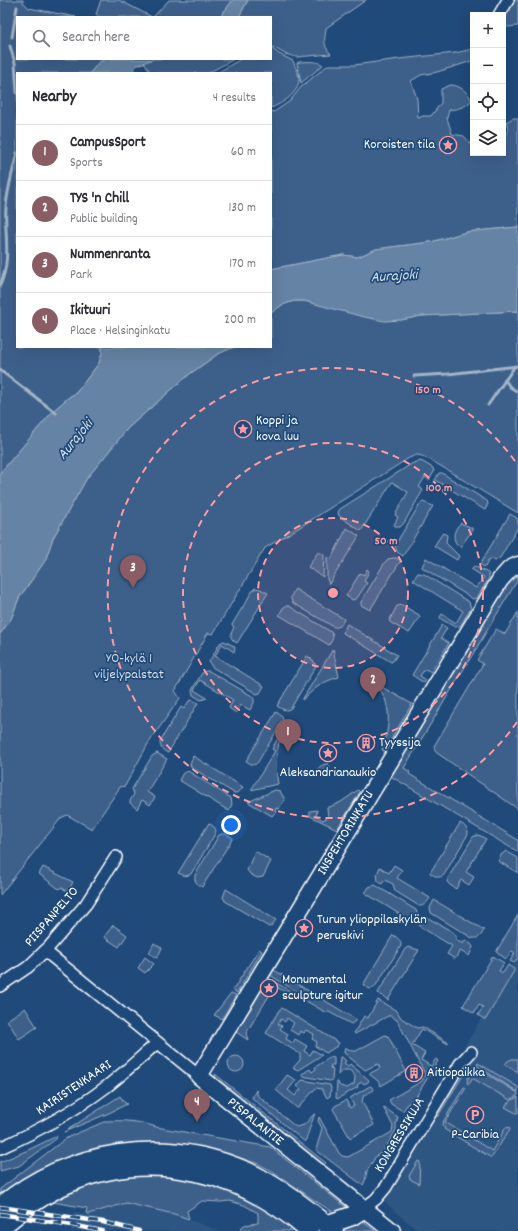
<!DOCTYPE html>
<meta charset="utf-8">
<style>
body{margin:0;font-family:Dekko,sans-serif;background:#f7f7f7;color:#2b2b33}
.controls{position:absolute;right:12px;top:12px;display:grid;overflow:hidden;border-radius:0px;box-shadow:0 4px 16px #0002}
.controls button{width:36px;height:36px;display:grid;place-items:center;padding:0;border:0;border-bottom:1px solid #e1e1e2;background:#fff;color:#2b2b33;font:20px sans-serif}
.you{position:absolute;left:231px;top:825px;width:14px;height:14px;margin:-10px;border:3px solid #fff;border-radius:50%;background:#1a73e8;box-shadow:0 0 0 6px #1a73e833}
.badge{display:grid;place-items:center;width:26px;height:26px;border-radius:50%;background:#8a5d65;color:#fff;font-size:13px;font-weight:700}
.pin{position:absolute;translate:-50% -33px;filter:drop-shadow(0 1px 2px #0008)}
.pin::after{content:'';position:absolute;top:21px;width:14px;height:12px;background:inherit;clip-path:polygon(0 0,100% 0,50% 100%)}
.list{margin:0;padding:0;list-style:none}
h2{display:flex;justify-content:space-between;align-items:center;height:52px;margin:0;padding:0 16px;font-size:17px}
h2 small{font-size:13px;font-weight:400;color:#7c7c81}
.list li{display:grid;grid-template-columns:26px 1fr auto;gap:12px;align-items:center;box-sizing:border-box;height:56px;padding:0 16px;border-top:1px solid #e1e1e2}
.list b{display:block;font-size:15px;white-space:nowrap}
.list p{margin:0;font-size:13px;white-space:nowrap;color:#7c7c81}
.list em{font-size:13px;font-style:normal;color:#7c7c81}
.icon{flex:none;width:22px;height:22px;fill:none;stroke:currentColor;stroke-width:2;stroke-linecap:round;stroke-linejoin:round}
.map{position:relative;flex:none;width:518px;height:1231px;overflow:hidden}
.search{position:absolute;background:#fff;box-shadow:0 4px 16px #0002;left:16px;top:16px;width:256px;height:44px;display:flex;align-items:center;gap:10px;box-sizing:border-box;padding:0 14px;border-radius:0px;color:#7c7c81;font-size:15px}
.panel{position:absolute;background:#fff;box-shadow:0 4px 16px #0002;left:16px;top:72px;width:256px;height:276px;border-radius:0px}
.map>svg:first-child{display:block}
.built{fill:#2e5683}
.green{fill:#3c618b;stroke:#9eb0c5}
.water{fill:#6583a4;stroke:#a3b5c8}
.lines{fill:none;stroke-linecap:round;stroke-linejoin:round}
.stream{stroke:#a3b5c8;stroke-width:3}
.street-casing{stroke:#fff;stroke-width:14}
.secondary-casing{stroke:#fff;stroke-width:19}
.primary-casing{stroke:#fff;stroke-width:21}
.street{stroke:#1f4a7a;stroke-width:11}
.secondary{stroke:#1f4a7a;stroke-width:16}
.primary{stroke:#1f4a7a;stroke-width:18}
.rail-casing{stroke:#fff;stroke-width:4.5}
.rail{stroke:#1f4a7a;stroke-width:3;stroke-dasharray:9;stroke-linecap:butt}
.ring{fill:none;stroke:#ff9aa2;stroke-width:2;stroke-dasharray:7 5}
.labels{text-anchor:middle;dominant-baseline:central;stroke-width:3.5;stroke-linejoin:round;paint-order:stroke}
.poi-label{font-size:14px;fill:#fff;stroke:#1f4a7a;text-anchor:start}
.park-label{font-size:14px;fill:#d8dfe8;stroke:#1f4a7a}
.street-label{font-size:14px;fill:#fff;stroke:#1f4a7a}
.water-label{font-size:15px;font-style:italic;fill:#d8e0e8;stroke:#1f4a7a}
.centre{fill:#ff9aa2;stroke:#1f4a7a;stroke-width:2}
.ring-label{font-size:12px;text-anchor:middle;font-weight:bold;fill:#ff9aa2;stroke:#1f4a7a;stroke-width:3.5;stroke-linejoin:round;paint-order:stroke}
</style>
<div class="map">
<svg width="518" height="1231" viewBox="0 0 518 1231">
<rect width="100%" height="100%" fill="#1f4a7a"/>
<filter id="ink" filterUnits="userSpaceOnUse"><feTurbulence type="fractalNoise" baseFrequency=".025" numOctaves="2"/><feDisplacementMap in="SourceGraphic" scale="8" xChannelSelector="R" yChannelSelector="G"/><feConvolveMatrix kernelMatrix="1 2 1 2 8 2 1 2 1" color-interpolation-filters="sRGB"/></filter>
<g filter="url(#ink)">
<g class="built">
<path d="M518,958V1231H419L395,1212L376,1192Z"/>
<path d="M126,1203L174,1214L219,1231H71L74,1212L88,1214Z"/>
</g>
<g class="green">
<path d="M0,0H23V2L29,8L76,17H17V59H107L99,62L90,73H17V347H102V353L99,363L86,380L76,393L69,397L53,411L0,473Z"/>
<path d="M101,0H119L152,17H100L96,14Z"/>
<path d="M169,0H233L220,17H153Z"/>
<path d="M248,0H366L326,28C325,39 322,45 331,54L296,57L285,54L271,46V17H239Z"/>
<path d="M511,0H518V26L507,27L503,25V16Z"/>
<path d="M271,48L279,54L293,61C295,67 299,73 299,80C298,94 283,103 271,108V73H217L241,59H271Z"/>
<path d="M473,49V59L472,61L437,72L421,75L411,81L417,99L418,118L423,116H431L441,103V89C444,88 448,85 451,85C460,85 468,93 472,100C466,107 458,109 449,110L447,118L452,134L464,136L470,143L473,144V153H503V135C510,132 509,129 506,122L513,118H518V227L466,232L446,238L431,242L376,249L358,257L343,255L271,269V111L274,112L290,101L301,87L328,65H354L399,59L455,53Z"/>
<path d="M153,59H234L208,73H151L144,62Z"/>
<path d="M299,62C306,62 317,60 323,65L301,83L297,63Z"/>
<path d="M294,301H304L401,320L421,316L518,311V513L460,478L458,476L455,475C447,470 426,456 418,455C415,455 412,457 409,458L300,527L265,548L213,634L208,633L175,691L180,698L148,744L125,786L120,787L92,829L67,815L61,818L0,895V634L11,619L19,598L45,561L53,538L87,478L128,428L171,390L191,373L218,354L234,347H271V313L282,305Z"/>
<path d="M419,461L423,462L433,468L434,472L429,480L425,477L419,487L423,490L404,523L400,527H397L394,525L398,517L395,515L408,492L392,482L361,531L339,516L338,512L340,509L413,463Z"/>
<path d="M439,473H442L487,501L488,504L485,510L435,480Z"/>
<path d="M423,502L433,506L403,556L397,552L395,545L420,504Z"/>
<path d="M510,514L517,518L518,524L517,529L500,558L495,561L492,559L488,561L485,567L482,566L480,564Z"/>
<path d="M461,523L472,528V531L460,547C451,541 453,529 461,523Z"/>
<path d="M347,528L359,536L329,584L327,579V557L331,559Z"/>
<path d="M443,533L447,535L446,543L459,556L457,560L434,546L442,534Z"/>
<path d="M318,552L324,555L323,577L308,567Z"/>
<path d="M393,558H396L401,560L370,610L361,605V602L385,562L388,559Z"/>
<path d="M426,558L476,588L484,577L471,569L474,566L488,573L489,575V578L477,598L473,599L423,568L422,567Z"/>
<path d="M367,569L369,571L364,581L367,583L357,598L353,600L346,596L360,573L364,575Z"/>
<path d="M418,573L424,574L469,602L471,608L460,626L455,627L441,619L440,617L442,614L456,623L463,611L413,580Z"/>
<path d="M516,573L517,581L404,768L410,772L409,774L518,840V852L387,774L501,587Z"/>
<path d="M255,588L260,589L268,593L237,643C229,638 230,636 234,627L232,625L233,623L253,590Z"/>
<path d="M295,589L344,619C342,624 340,628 334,627L293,603C289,598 292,594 295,589Z"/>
<path d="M402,605L419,615L420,617L410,632L409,633L391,623L389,621L397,606Z"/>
<path d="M286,606H289L331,632C335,637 332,640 329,645L279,615L283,608Z"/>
<path d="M518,612V809L437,753L435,751L434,746L483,664L477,660L496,629L505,634Z"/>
<path d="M347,624L397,655L393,661L391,662L343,633Z"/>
<path d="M442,625L447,628L441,638L449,643L431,672L425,669L420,676L426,680L424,683L412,675Z"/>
<path d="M224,641L234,646L235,648L234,652L222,644L215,656L264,686L260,693L257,694L212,667L209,662L220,643Z"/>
<path d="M333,649L339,677C321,682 316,688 302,700Z"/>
<path d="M307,656L313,660L316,666L291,708C286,712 282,709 277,706Z"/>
<path d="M206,671H209L252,696L254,699V703L250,710L241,705L236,713L229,708L233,700L200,680L194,690L207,698L201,700L193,695L192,690L202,673Z"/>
<path d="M380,686L412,704L384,751L382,750C387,735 391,718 386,702C385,697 381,692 379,687Z"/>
<path d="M192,700L198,703L168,753C162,750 160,748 160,741L181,707L184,709L189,701Z"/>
<path d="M276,712L281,715L283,718L282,722L258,762C254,767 251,764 246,761Z"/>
<path d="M280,734L281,735C276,753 275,765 278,784L251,790L275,751L272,749Z"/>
<path d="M157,753L167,759L147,792L155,797L150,805L142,800L137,809L130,803V801L134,794L132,789L152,756Z"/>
<path d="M193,756L243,787C240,791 239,793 234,793L192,768L190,765Z"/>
<path d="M326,764H328L330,767C328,772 323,777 317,775C315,770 320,765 326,764Z"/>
<path d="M188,771L231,798L232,804L229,811L179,780L183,773Z"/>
<path d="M275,790L280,791L285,800L278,809L276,808L275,810L276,812L272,816L248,802Z"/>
<path d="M358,790L360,792L337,829L310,816V811L317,810L316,816L323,820L328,817L327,808L341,802Z"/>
<path d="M209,823L214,827L216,830L215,834L191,874C186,877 183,875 178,873Z"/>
<path d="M460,823C465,826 468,828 468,834L444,875C439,879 435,876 430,873Z"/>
<path d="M222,834H226L233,838L202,887C197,884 194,882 195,875L219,835Z"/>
<path d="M477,835L481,836L486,839L466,872L474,877L469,885L461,880L456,889L450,885L447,882L448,878L473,837Z"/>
<path d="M255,851L271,861L263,877L257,878L250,874L247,870Z"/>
<path d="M506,851L518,858V873L498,861L501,855Z"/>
<path d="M394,865L402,870L397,878L430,898C427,902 425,906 419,906L395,891L393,884L385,880L382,884L378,881L377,874L380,867L389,873Z"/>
<path d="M43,867L73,882L68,892L61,887L59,889L39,874Z"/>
<path d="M375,885L416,910L418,916L414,923L365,893L369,887Z"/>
<path d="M226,889L276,920L271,926L269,927L225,901L223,897Z"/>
<path d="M434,900L484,930C481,936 479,939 472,938L431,913L430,908Z"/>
<path d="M518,915V958L514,963L510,961L515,953L512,951L506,959L496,952Z"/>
<path d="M425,918H428L453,932L456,936V940L463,944L465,940L471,944L473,947L469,956L460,951L455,959L447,954L452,946L419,926L423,919Z"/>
<path d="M113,925L127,935L119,947L104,937Z"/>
<path d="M393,935C398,938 401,940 401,946L375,987C370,991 367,987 363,985Z"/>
<path d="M154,943L162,948L157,958L149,953Z"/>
<path d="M408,947L419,950L388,1000L378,993L379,991L405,949Z"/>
<path d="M259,949L262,951L237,993L233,990Z"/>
<path d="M493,956L504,963L499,971L503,973L508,965L514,969V971L486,1019H484L478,1015L483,1007L479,1005L474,1013L463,1006Z"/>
<path d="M145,957L154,964L145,973L138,968Z"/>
<path d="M274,969V970L357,1020L351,1024L329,1012H325L299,997L294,990L270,975Z"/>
<path d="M268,978L290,991V994L278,988L272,991L248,1030L246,1033L248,1040L236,1032Z"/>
<path d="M231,993L236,995L222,1019L214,1015Z"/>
<path d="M378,1000L397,1011L401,1018L417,1028L423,1027L449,1043L448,1044L422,1029L412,1045L425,1053L421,1060L431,1066L436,1059L438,1061L414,1100L408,1103L403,1111L391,1104L389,1100L422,1081L425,1074L397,1020L391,1016H388L355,1034L354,1033L364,1016L368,1018Z"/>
<path d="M25,1008L37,1027L19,1039L7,1020Z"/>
<path d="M282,1008L339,1043L337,1046L326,1053L315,1046L317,1042L312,1039L314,1034L306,1030L304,1033L300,1031L298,1035L290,1030L294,1023L287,1018L285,1022L281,1019L278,1024L282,1026L280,1029L288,1034L286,1039L293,1043L295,1039L307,1046L304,1051L310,1055L313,1050L322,1055L298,1070L293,1068L300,1060V1054L266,1033L280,1009Z"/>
<path d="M385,1035L388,1036L406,1071L381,1086L378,1081L369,1074L380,1068L378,1064L365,1070L344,1053L345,1047L352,1051H356Z"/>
<circle cx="236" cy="1064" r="8"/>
<path d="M331,1057L334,1058V1065H331L330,1068L333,1069L332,1080L330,1081L302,1076V1074L310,1069L312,1072L316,1069L315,1067Z"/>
<path d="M340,1057H342L346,1061L344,1063L348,1066L350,1064L369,1080L368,1082L364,1084L362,1082L357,1085L358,1087L337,1099L336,1098L337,1081L340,1086L347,1088L354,1084L355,1077C352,1068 343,1068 338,1075Z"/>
<path d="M512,1059H518V1072L505,1064L508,1061Z"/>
<path d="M478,1063L518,1087V1092L477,1066Z"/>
<path d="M466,1067L467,1069L438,1116H435V1115L464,1068Z"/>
<path d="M475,1068H477L518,1093V1095L510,1100L472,1078L469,1084L467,1083L468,1078Z"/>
<path d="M215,1074L326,1163L322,1167L217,1081Z"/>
<path d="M287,1075L296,1080L288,1090L295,1096L301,1089L297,1086L302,1080L330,1085L331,1088L330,1096L327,1098L322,1089L316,1088L298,1108H297L276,1090Z"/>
<path d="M370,1086L372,1087L374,1090L364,1095L362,1101L374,1125L350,1138L333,1109L335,1106L346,1100L350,1108L354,1106L350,1098Z"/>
<path d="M464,1087L466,1088L445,1122L492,1151L506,1127L508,1128L509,1127L510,1129L492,1157H490L444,1129L445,1127L442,1125L444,1123L443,1122Z"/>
<path d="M256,1090L258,1096L296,1127L304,1125L315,1113L305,1142L252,1098Z"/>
<path d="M120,1096L125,1103L127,1104L109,1113L64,1132Z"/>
<path d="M518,1097V1113H516L505,1107L509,1102Z"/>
<path d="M383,1107L398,1117L396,1123V1130L383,1152L376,1156L367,1171L365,1181L363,1185L357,1181L316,1150L322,1128L318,1121L319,1117L339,1153L342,1156L348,1157L392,1132L393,1126Z"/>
<path d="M106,1121C123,1120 139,1121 156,1127L270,1147L348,1209L336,1214L314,1200L274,1172L256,1163L224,1153L188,1146L4,1196L0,1194V1189L65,1139L73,1135Z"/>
<path d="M57,1136L56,1139L19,1166L0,1171V1162L26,1151Z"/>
<path d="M418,1161L420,1162L419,1184L410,1179L409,1176Z"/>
<path d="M162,1175L187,1178L241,1194L298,1231H243L241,1229L242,1227L244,1225L258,1223V1213L244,1205L230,1201L220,1202L202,1201L187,1211L189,1219L174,1214L126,1203L88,1214L86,1213L87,1208L47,1201L95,1181L123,1176Z"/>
<path d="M358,1218L375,1231H342L339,1226Z"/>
</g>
<g class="water">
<path d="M233,0H248L239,17H220Z"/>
<path d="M107,59H153L136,66L132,73H90L99,62Z"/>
<path d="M518,227V311L421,316L401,320L384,321L360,316L304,301H294L282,305L271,313V269L343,255L358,257L376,249L431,242L446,238L466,232Z"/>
<path d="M102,347H234L218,354L191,373L171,390L128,428L87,478L53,538L45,561L19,598L11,619L0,634V473L53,411L69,397L76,393L86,380L99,363L102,353Z"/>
</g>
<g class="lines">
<g class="stream">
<path d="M12,37L17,7"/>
<path d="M10,46L15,63L17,93"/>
<path d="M0,285C12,259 4,234 6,208C7,190 13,171 17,153"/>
<path d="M0,370L56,413"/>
<path d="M414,376L448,374L518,366"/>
<path d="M505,380L510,387L518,392"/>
<path d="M488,405L515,366"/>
</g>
<defs>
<g id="street">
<path d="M499,15L508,0"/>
<path d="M45,951L199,1076"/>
<path d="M0,986L28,967L49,947L86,904L116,857"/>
<path d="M0,1148C38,1131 73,1112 106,1087C124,1073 140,1058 157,1043"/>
<path d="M363,1209L376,1199L386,1187L460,1064L471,1052"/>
</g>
<path id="secondary" d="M392,1231L199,1076L500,580L510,569L518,565"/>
<g id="primary">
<path d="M0,1207C68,1150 164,1135 246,1171C278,1186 307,1208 334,1231"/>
<path d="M326,1225L352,1216L363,1209"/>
<path d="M0,1228C21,1210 43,1194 69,1183C152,1147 244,1173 309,1231"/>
</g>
</defs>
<use href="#street" class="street-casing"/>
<use href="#secondary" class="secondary-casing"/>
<use href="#primary" class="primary-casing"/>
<use href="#street" class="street"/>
<use href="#secondary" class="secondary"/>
<use href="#primary" class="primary"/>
<defs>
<g id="rail">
<path d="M0,1207L103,1222L139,1231"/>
<path d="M0,1214L72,1225L102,1231"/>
</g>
</defs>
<use href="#rail" class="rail-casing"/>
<use href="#rail" class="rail"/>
</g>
</g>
<circle cx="333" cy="593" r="75" fill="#ff9aa2" fill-opacity=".12"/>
<g class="ring">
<circle cx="333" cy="593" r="75"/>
<circle cx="333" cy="593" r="150"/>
<path d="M517 722A225 225 0 1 1 517 464"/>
</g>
<defs>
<symbol id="sight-ring" viewBox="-11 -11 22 22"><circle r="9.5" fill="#1f4a7a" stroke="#ff9aa2" stroke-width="1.5"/><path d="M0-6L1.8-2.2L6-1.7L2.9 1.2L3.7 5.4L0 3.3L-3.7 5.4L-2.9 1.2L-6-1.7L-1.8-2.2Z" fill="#ff9aa2"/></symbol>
<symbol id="building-ring" viewBox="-11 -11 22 22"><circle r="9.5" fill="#1f4a7a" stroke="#ff9aa2" stroke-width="1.5"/><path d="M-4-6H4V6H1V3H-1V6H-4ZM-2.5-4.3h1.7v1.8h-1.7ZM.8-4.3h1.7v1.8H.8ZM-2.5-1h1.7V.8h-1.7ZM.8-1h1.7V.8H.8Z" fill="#ff9aa2"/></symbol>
<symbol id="parking-ring" viewBox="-11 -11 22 22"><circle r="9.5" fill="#1f4a7a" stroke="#ff9aa2" stroke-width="1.5"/><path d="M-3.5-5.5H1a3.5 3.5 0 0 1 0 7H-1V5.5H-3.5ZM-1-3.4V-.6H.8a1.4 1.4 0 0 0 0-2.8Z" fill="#ff9aa2"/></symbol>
</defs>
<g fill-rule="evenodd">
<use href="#sight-ring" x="438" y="135" width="20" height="20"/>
<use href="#sight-ring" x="233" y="419" width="20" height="20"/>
<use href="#building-ring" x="356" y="733" width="20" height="20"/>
<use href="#sight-ring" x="318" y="743" width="20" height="20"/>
<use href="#sight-ring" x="294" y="918" width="20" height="20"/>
<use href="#sight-ring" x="259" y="978" width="20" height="20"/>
<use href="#building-ring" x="404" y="1063" width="20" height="20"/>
<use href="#parking-ring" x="465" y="1105" width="20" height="20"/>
</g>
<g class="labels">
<g class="poi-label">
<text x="435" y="145" text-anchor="end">Koroisten tila</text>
<text x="256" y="421">Koppi ja<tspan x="256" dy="16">kova luu</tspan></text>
<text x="379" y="743">Tyyssija</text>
<text x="328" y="773" text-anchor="middle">Aleksandrianaukio</text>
<text x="317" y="920">Turun ylioppilaskylän<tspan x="317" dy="16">peruskivi</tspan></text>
<text x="282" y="980">Monumental<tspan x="282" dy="16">sculpture igitur</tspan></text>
<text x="427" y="1073">Aitiopaikka</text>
<text x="475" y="1135" text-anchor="middle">P-Caribia</text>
</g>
<g class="park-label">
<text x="129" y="659">YO-kylä 1<tspan x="129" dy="16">viljelypalstat</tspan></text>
</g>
<g class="street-label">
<text transform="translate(346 833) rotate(-59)">INSPEHTORINKATU</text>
<text transform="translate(52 917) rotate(-49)">PIISPANPELTO</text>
<text transform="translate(74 1088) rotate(-34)">KAIRISTENKAARI</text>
<text transform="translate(255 1122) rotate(39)">PISPALANTIE</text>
<text transform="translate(400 1135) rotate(-59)">KONGRESSIKUJA</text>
</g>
<g class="water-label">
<text transform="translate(394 277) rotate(-4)">Aurajoki</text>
<text transform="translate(76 440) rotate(-51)">Aurajoki</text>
</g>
</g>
<circle cx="333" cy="593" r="6" class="centre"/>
<g class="ring-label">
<text x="428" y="393">150 m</text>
<text x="439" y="491">100 m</text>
<text x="386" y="544">50 m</text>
</g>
</svg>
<div class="controls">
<button>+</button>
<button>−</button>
<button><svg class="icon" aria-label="locate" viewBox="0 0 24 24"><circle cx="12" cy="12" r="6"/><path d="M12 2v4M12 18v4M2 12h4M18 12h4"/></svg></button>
<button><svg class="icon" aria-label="layers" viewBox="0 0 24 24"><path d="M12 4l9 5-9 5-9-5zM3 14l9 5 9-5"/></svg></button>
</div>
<div class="you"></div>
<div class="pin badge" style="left:288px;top:752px">1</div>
<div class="pin badge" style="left:373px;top:700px">2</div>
<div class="pin badge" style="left:133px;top:588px">3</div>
<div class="pin badge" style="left:197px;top:1122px">4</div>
<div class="search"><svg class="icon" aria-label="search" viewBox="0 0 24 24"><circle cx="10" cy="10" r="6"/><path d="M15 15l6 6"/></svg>Search here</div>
<section class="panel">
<h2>Nearby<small>4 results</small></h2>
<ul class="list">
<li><span class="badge">1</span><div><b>CampusSport</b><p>Sports</p></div><em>60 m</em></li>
<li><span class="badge">2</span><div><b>TYS 'n Chill</b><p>Public building</p></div><em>130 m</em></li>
<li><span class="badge">3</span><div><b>Nummenranta</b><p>Park</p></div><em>170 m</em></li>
<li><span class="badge">4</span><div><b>Ikituuri</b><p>Place · Helsinginkatu</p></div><em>200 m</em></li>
</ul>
</section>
</div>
